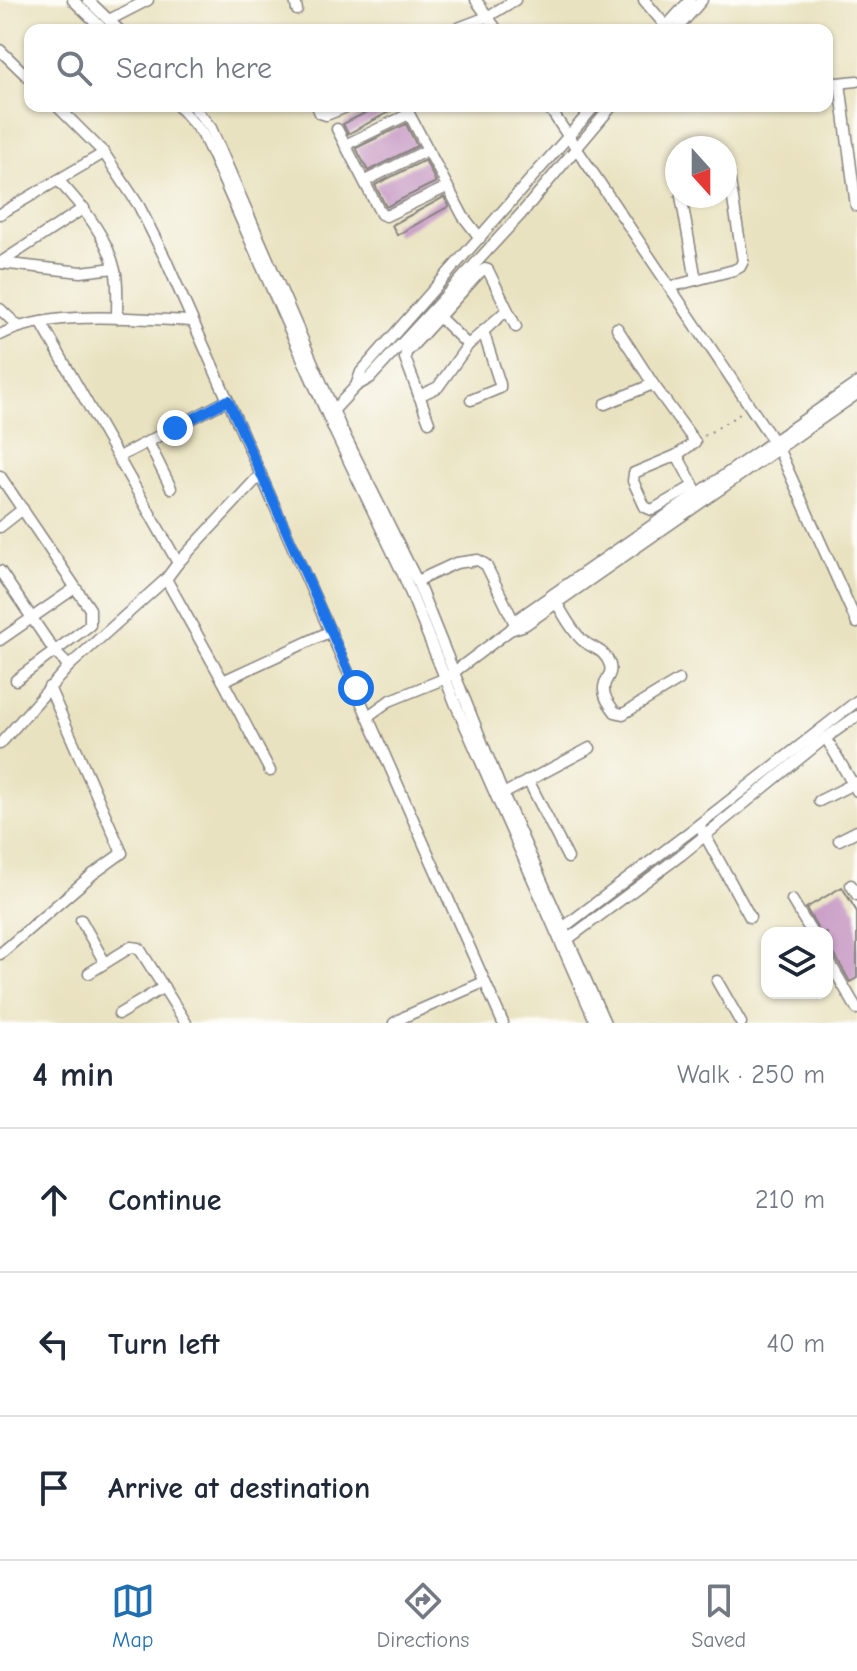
<!DOCTYPE html>
<meta charset="utf-8">
<style>
body{margin:0;font-family:"Comic Neue",sans-serif;background:#f2f2f3;color:#1f2937}
.controls{position:absolute;right:24px;bottom:24px;display:grid;overflow:hidden;border-radius:16px;box-shadow:0 2px 6px #0004}
.controls button{width:72px;height:72px;display:grid;place-items:center;padding:0;border:0;border-bottom:2px solid #e0e1e3;background:#fff;color:#1f2937;font:40px sans-serif}
.compass{position:absolute;left:665px;top:136px;width:72px;height:72px;border-radius:50%;background:#fff;box-shadow:0 2px 6px #0004;rotate:159deg}
.stop{position:absolute;width:24px;height:24px;margin:-18px;border:6px solid #1a73e8;border-radius:50%;background:#fff}
.stop.end{background:#1a73e8;border-color:#fff;box-shadow:0 2px 8px #0008}
.list{margin:0;padding:0;list-style:none}
h2{display:flex;justify-content:space-between;align-items:center;height:104px;margin:0;padding:0 32px;font-size:34px}
h2 small{font-size:26px;font-weight:400;color:#747a83}
.list li{display:grid;grid-template-columns:52px 1fr auto;gap:24px;align-items:center;box-sizing:border-box;height:144px;padding:0 32px;border-top:2px solid #e0e1e3}
.list b{display:block;font-size:30px;white-space:nowrap}
.list em{font-size:26px;font-style:normal;color:#747a83}
.icon{flex:none;width:44px;height:44px;fill:none;stroke:currentColor;stroke-width:2;stroke-linecap:round;stroke-linejoin:round}
.map{position:relative;flex:none;width:857px;height:1023px;overflow:hidden}
.search{position:absolute;background:#fff;box-shadow:0 2px 6px #0004;left:24px;right:24px;top:24px;height:88px;display:flex;align-items:center;gap:20px;box-sizing:border-box;padding:0 28px;border-radius:16px;color:#747a83;font-size:30px}
.sheet{height:536px;background:#fff}
nav{display:flex;justify-content:space-around;align-items:center;box-sizing:border-box;height:112px;border-top:2px solid #e0e1e3;background:#fff;font-size:22px;color:#747a83}
nav a{display:grid;justify-items:center;gap:4px}
nav .on{color:#1f6fb2}
.map>svg:first-child{display:block}
.building{fill:#c494c2}
.lines{fill:none;stroke-linecap:round;stroke-linejoin:round}
.minor-casing{stroke:#86827e;stroke-width:13}
.path{stroke:#86827e;stroke-width:2;stroke-dasharray:2 6;stroke-linecap:butt}
.minor{stroke:#fff;stroke-width:10}
.route{stroke:#1a73e8;stroke-width:10}
</style>
<div class="map">
<svg width="857" height="1023" viewBox="0 0 857 1023">
<rect width="100%" height="100%" fill="#fdfcf7"/>
<filter id="ink" filterUnits="userSpaceOnUse"><feTurbulence type="fractalNoise" baseFrequency=".0125" numOctaves="2"/><feDisplacementMap in="SourceGraphic" scale="16" xChannelSelector="R" yChannelSelector="G"/><feConvolveMatrix kernelMatrix="1 2 1 2 8 2 1 2 1" color-interpolation-filters="sRGB"/></filter>
<filter id="wash" filterUnits="userSpaceOnUse"><feTurbulence type="fractalNoise" baseFrequency=".006" numOctaves="4" result="noise"/><feDisplacementMap in="SourceGraphic" scale="32" xChannelSelector="R" yChannelSelector="G"/><feGaussianBlur stdDeviation="1.8" result="paint"/><feColorMatrix in="noise" values="0 0 0 0 0 0 0 0 0 0 0 0 0 0 0 0 0 1.4 0 .05"/><feComposite in="paint" operator="in"/></filter>
<g filter="url(#wash)">
<rect width="100%" height="100%" fill="#e9e2c0"/>
<g id="blocks">
<g class="building">
<path d="M379,106H389L391,111L348,134L343,124Z"/>
<path d="M406,124L417,146L368,171L356,148Z"/>
<path d="M425,160L436,182L386,207L375,185Z"/>
<path d="M444,197L449,206L397,235L392,225Z"/>
<path d="M842,887L857,912V978L850,982L834,954L827,950V933H820L806,908Z"/>
</g>
</g>
</g>
<g filter="url(#ink)">
<use href="#blocks" fill-opacity="0" stroke="#86827e" stroke-width="2"/>
<g class="lines">
<defs>
<g id="minor">
<path d="M73,0L104,30"/>
<path d="M88,0L119,30"/>
<path d="M295,0L297,10"/>
<path d="M476,0L497,30"/>
<path d="M644,0L669,30"/>
<path d="M109,20L148,0"/>
<path d="M453,30L487,17L515,0"/>
<path d="M663,30L690,0"/>
<path d="M676,30L702,0"/>
<path d="M0,50L30,79"/>
<path d="M840,83L856,206"/>
<path d="M827,84L857,81"/>
<path d="M57,106L104,153L139,206L165,258L503,1023"/>
<path d="M178,106L202,133L212,154L335,432L403,574L456,705L596,1023"/>
<path d="M193,106L211,128L341,428L417,581L503,794L605,1023"/>
<path d="M317,106L320,113L326,115L349,106"/>
<path d="M405,106L463,216L480,238"/>
<path d="M548,106L778,448L857,623"/>
<path d="M337,129L381,214L386,216L447,187"/>
<path d="M345,145L409,114"/>
<path d="M58,180C83,207 108,237 116,274C118,288 117,304 117,318"/>
<path d="M365,181L427,150"/>
<path d="M681,196L696,280"/>
<path d="M0,214L104,153"/>
<path d="M0,263L81,272L114,268"/>
<path d="M0,263L84,208"/>
<path d="M669,287L734,270L740,267L743,261L728,169"/>
<path d="M0,309L19,327"/>
<path d="M435,313L468,345"/>
<path d="M41,322L178,563"/>
<path d="M617,328L653,384L695,442L677,455L634,473L633,481L645,507L652,510L693,486"/>
<path d="M0,335C50,309 136,319 192,321"/>
<path d="M356,386L370,378L521,214L612,106"/>
<path d="M419,396L438,387L468,345L507,310"/>
<path d="M471,400L500,388V384L483,331"/>
<path d="M605,404L653,384"/>
<path d="M331,413L356,386L361,372L595,106"/>
<path d="M429,422L405,358L406,353L480,272L485,269L488,270L516,327"/>
<path d="M148,442L171,488"/>
<path d="M124,454L228,400"/>
<path d="M677,455L697,492"/>
<path d="M0,476L90,609V625L16,680"/>
<path d="M0,527L23,509"/>
<path d="M0,571L55,652L69,666"/>
<path d="M166,579L223,681L270,771"/>
<path d="M417,581L456,563L478,560L486,565L515,624"/>
<path d="M556,602C564,615 571,630 582,640C592,649 604,648 610,665C612,673 608,676 605,683C601,694 609,704 615,712L623,714L679,680"/>
<path d="M511,629L520,617L857,383"/>
<path d="M0,640L75,588"/>
<path d="M223,681L331,631"/>
<path d="M368,716L389,701L446,678L510,630L525,625L857,394"/>
<path d="M826,738L857,791"/>
<path d="M0,744L69,666L166,579L178,563L261,474"/>
<path d="M528,780L568,858"/>
<path d="M503,794L590,748"/>
<path d="M819,801L857,782"/>
<path d="M702,830L750,917"/>
<path d="M839,840L857,831"/>
<path d="M851,885L857,895"/>
<path d="M792,900L812,933"/>
<path d="M81,920L105,963"/>
<path d="M560,930L692,830L857,701"/>
<path d="M564,942L681,855L820,742L857,716"/>
<path d="M0,954L93,874L122,853L49,687"/>
<path d="M827,958L857,1009"/>
<path d="M89,973L131,947L139,948L186,1023"/>
<path d="M717,981L741,1023"/>
<path d="M119,1014L164,987"/>
<path d="M394,1023L406,1016L484,982"/>
</g>
</defs>
<use href="#minor" class="minor-casing"/>
<path class="path" d="M704,436L743,412"/>
<use href="#minor" class="minor"/>
</g>
</g>
<g class="lines" filter="url(#ink)">
<path class="route" d="M175,428L228,400L356,688"/>
</g>
</svg>
<div class="controls">
<button><svg class="icon" aria-label="layers" viewBox="0 0 24 24"><path d="M12 4l9 5-9 5-9-5zM3 14l9 5 9-5"/></svg></button>
</div>
<svg class="compass" viewBox="-18 -18 36 36"><path d="M0-13l5 13h-10z" fill="#e53935"/><path d="M0 13l5-13h-10z" fill="#747a83"/></svg>
<div class="stop" style="left:356px;top:688px"></div>
<div class="stop end" style="left:175px;top:428px"></div>
<div class="search"><svg class="icon" aria-label="search" viewBox="0 0 24 24"><circle cx="10" cy="10" r="6"/><path d="M15 15l6 6"/></svg>Search here</div>
</div>
<section class="sheet">
<h2>4 min<small>Walk · 250 m</small></h2>
<ul class="list">
<li><svg class="icon" aria-label="ahead" viewBox="0 0 24 24"><path d="M12 20V5M6 11l6-6 6 6"/></svg><div><b>Continue</b></div><em>210 m</em></li>
<li><svg class="icon" aria-label="left" viewBox="0 0 24 24"><path d="M17 20v-9H6M10 6l-5 5 5 5"/></svg><div><b>Turn left</b></div><em>40 m</em></li>
<li><svg class="icon" aria-label="arrive" viewBox="0 0 24 24"><path d="M6 21V4h12l-3 4 3 4H6"/></svg><div><b>Arrive at destination</b></div></li>
</ul>
</section>
<nav>
<a class="on"><svg class="icon" aria-label="map" viewBox="0 0 24 24"><path d="M3 6l6-2 6 2 6-2v14l-6 2-6-2-6 2zM9 4v14M15 6v14"/></svg>Map</a>
<a><svg class="icon" aria-label="directions" viewBox="0 0 24 24"><path d="M12 3l9 9-9 9-9-9zM9 14v-3h6M13 9l2 2-2 2"/></svg>Directions</a>
<a><svg class="icon" aria-label="saved" viewBox="0 0 24 24"><path d="M7 4h10v16l-5-4-5 4z"/></svg>Saved</a>
</nav>
